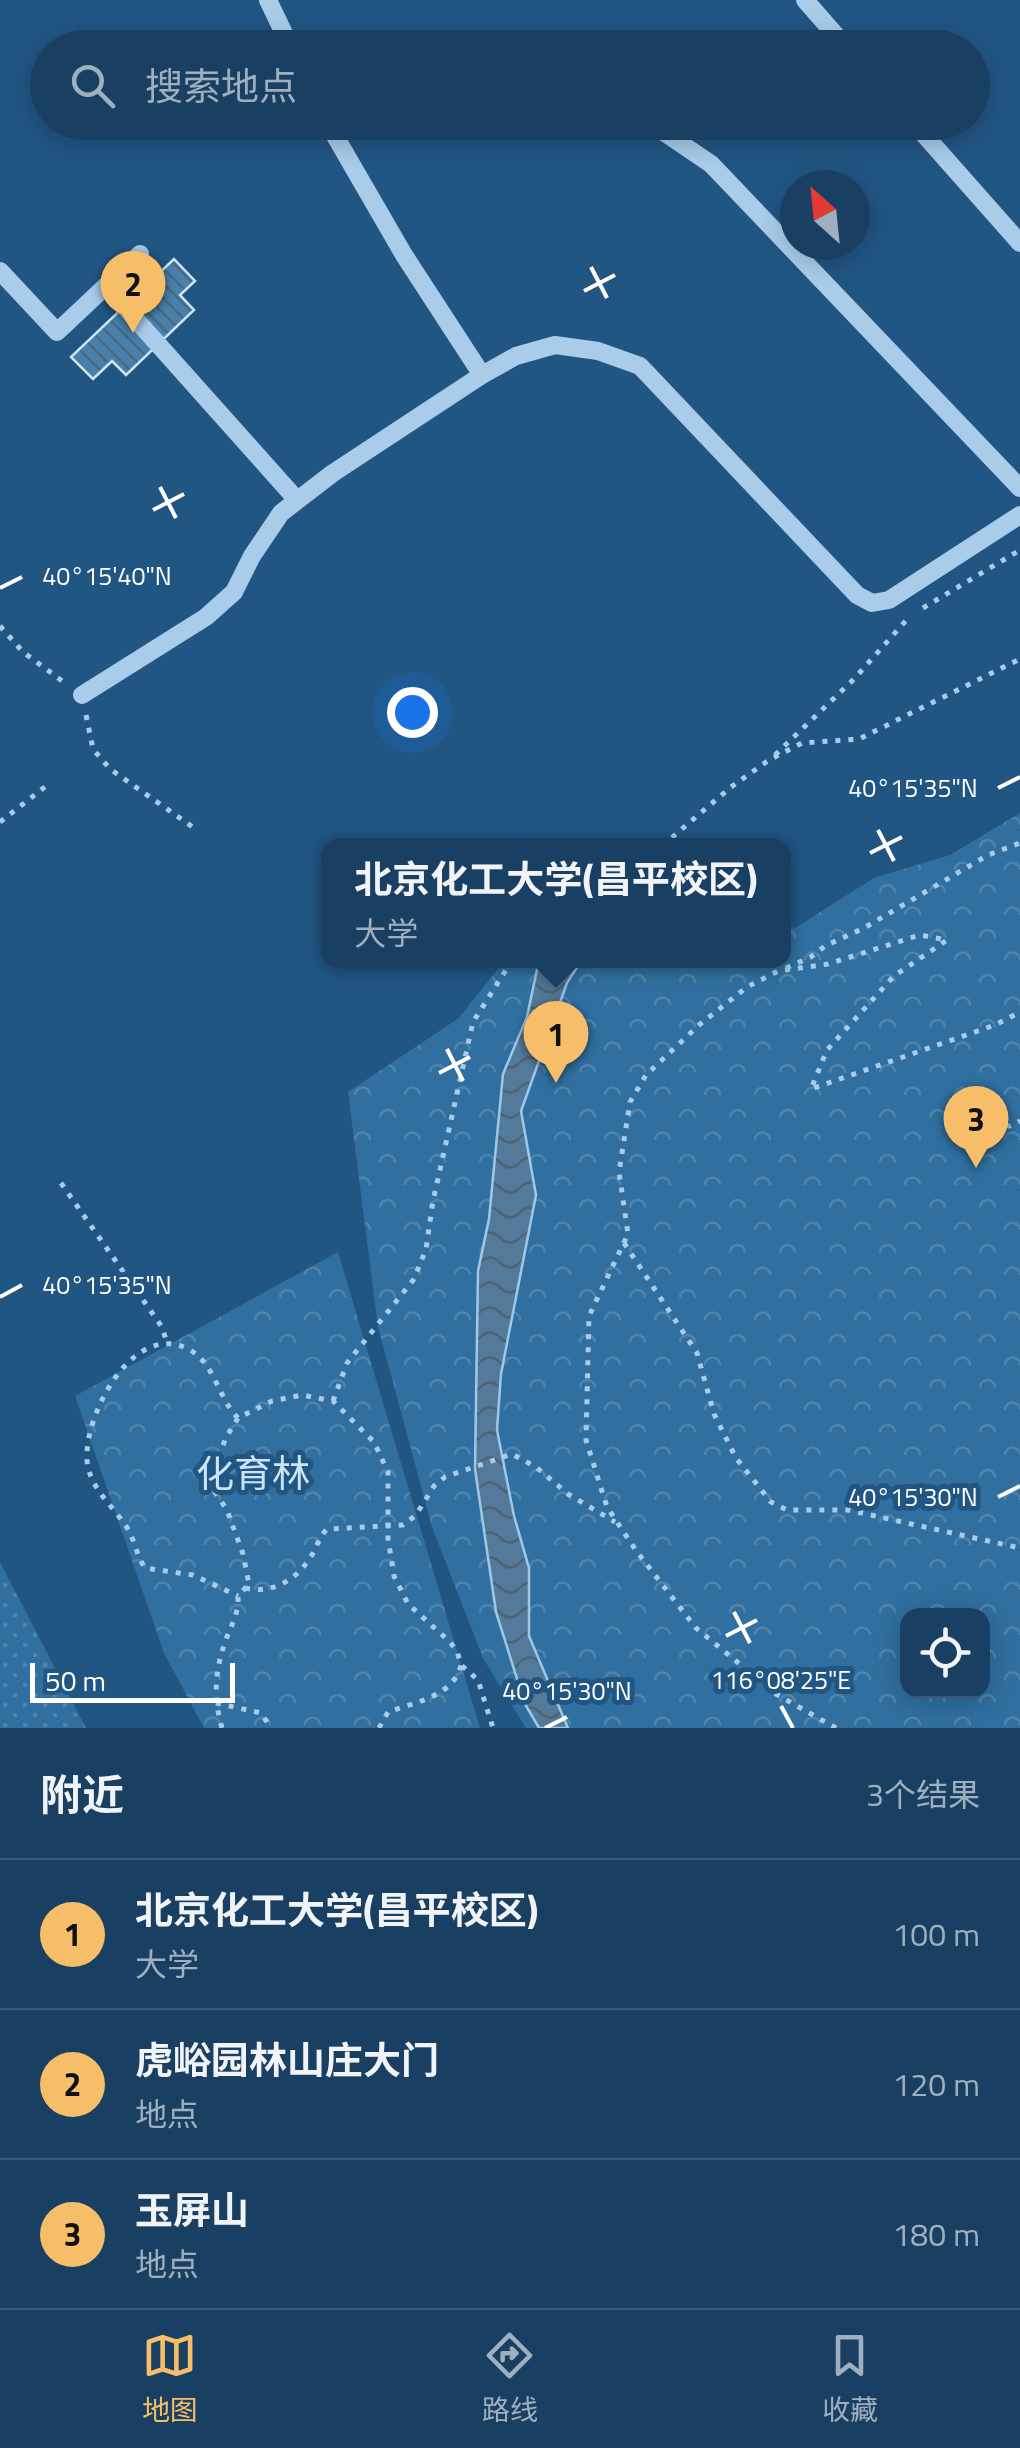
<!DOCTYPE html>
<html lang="zh">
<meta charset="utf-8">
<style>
body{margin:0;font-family:"Titillium Web","Noto Sans SC",sans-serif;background:#264b6b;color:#f1f3f6}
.controls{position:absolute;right:30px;bottom:30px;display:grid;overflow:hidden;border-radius:20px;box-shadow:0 5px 25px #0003}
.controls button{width:90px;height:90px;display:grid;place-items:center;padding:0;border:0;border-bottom:2px solid #375977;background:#194062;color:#f1f3f6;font:50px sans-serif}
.compass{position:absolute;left:780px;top:170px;width:90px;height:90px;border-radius:50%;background:#194062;box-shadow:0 5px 25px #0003;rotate:333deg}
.scale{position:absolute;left:30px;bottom:25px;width:205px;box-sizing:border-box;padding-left:10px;border:5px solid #fff;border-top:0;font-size:28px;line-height:35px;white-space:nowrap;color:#fff;-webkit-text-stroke:8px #215683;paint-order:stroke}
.you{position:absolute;left:412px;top:712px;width:35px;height:35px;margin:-25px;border:8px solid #fff;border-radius:50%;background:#1a73e8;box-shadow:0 0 0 15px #1a73e833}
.badge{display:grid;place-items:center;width:65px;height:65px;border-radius:50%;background:#f6be69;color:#111;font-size:32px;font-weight:700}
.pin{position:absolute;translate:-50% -82px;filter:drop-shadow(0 2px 5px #0008)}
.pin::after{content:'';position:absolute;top:52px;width:35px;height:30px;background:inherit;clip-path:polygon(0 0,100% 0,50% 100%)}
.popup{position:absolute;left:321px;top:838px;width:470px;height:130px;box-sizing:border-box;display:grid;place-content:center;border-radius:20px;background:#194062;filter:drop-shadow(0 2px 8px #0005);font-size:32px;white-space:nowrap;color:#9fafbe}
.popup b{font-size:38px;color:#f1f3f6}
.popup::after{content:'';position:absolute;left:50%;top:100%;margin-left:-20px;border:20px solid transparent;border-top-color:#194062}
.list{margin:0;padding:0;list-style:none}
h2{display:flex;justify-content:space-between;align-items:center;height:130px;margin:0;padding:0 40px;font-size:42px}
h2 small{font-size:32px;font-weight:400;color:#9fafbe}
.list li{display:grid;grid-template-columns:65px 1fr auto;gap:30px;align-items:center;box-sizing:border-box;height:150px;padding:0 40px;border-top:2px solid #375977}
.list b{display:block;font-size:38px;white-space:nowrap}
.list p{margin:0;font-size:32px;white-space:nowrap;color:#9fafbe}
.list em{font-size:32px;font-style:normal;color:#9fafbe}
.icon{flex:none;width:55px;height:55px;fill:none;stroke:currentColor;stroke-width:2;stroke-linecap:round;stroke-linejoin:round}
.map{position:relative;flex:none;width:1020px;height:1728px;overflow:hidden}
.search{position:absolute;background:#194062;box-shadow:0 5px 25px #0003;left:30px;right:30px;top:30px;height:110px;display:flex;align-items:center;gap:25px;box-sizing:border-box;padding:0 35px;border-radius:55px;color:#9fafbe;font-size:38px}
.sheet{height:580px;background:#194062}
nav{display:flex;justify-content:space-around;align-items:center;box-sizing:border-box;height:140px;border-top:2px solid #375977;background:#194062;font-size:28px;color:#9fafbe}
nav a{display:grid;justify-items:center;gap:5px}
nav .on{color:#f6be69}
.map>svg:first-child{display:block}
.grass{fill:url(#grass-dots)}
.forest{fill:url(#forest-crowns);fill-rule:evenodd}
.water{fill:url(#water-waves);stroke:#9cc9ea;stroke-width:2.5}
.building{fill:url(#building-back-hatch);stroke:#cce4f7;stroke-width:2.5}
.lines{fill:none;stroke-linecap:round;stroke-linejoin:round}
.path{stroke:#a8cce9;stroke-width:5;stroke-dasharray:5 8;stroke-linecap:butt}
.minor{stroke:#a8cce9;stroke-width:18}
.ticks{fill:none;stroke:#fff;stroke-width:4}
.labels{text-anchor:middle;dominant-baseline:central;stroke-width:10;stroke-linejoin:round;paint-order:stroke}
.park-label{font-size:38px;fill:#cce4f7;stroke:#215683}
.ticks-label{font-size:25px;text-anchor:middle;fill:#fff;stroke:#215683;stroke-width:10;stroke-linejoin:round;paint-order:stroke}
</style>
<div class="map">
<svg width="1020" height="1728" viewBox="0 0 1020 1728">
<defs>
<pattern id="grass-dots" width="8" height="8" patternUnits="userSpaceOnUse" patternTransform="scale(2.5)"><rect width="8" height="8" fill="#306f9f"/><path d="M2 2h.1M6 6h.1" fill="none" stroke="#4f85ad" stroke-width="1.8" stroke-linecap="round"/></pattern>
<pattern id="forest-crowns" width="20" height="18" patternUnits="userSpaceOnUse" patternTransform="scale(2.5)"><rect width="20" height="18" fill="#306f9f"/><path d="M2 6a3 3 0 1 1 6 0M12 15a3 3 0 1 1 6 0" fill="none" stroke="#4f85ad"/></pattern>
<pattern id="water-waves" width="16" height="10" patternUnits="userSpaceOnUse" patternTransform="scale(2.5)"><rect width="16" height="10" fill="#537a9a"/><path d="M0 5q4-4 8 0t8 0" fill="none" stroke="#506373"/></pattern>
<pattern id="building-back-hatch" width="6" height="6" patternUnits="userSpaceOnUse" patternTransform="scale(2.5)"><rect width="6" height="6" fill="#4980ab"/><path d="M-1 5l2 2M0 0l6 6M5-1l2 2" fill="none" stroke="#4a6980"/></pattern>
</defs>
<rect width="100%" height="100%" fill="#215683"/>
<path class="grass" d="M0,1562L86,1728H0Z"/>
<g class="forest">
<path d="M1020,813V1728H526L483,1658L432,1527L378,1327L348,1092L459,1018L504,961L784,960V924L795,928L874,878L950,855ZM908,1616H982V1690H908Z"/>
<path d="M338,1252L480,1728H204L164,1653L75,1396Z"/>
</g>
<path class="water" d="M539,960L581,961L567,983L521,1111L536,1195L501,1374L497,1430L514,1516L529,1568V1636L568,1728H539L525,1704L496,1612L475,1469L478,1271L489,1219L503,1074L527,1017Z"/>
<path class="building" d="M174,259L195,281L180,295L194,310L126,375L112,361L93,379L71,357Z"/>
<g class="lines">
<g class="path">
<path d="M923,608L1020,550"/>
<path d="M0,626L23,652L65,683"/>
<path d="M86,715L93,749L110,769L197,830"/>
<path d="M775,755L854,679L910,616"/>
<path d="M0,822L46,786"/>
<path d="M662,846L731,787L769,760L802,743L859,739L1020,659"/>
<path d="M786,968L811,957L825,946L864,928L988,855L1020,843"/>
<path d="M993,1124L1010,1126L1020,1121"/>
<path d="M61,1183L162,1327L167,1343"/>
<path d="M624,1243L697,1353L714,1414L736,1458L771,1502L787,1510H848L1020,1548"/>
<path d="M333,1401L347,1363L414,1279L426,1249L433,1201L473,1022L506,970L517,960"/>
<path d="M238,1418C218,1398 215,1364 190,1350C134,1318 84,1415 87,1460C89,1487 112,1505 126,1526C135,1539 136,1555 145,1568L193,1575L238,1596"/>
<path d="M245,1588C272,1594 295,1581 310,1558C317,1548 318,1538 327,1529L403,1525L416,1515L434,1486L445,1477L512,1454L536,1467L568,1494L615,1522"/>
<path d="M216,1703L261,1713L271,1728"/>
<path d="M222,1728C213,1697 215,1672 225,1642C231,1625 239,1614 238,1596L249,1584L243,1554L227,1510L215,1492V1476L225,1439L238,1418L272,1401L302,1395L333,1401L374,1442L388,1472V1539L394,1576L408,1604L449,1641L457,1651L461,1665L478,1680L493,1728"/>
<path d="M379,1728L388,1712C415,1702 453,1697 461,1665"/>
<path d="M836,1728L776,1694L696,1628L637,1552L607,1507L586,1440L589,1316L628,1234L619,1172L630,1102L646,1075L699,1025L747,987L778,971L828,964L920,935L947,940L894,976L827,1050L811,1089L995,1025L1020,1012"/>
</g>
<g class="minor">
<path d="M268,0L291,48"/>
<path d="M805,0L847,48"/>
<path d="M327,122L404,255L482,375"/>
<path d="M649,122L711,164L1020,488"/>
<path d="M913,122L1020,243"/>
<path d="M0,271L57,332L140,254"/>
<path d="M106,286L297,500"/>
<path d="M82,695L206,617L234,592L252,556L281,513L333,473L482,375L516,356L555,345L598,351L640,366L857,595L872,603L889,600L1020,515"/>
</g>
</g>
<path class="ticks" d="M591,267L607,298M584,291L615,275M160,487L176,518M153,510L184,494M0,588L22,577M998,788L1020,777M878,830L894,861M870,853L902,837M447,1049L463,1081M439,1073L470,1057M0,1297L22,1285M998,1497L1020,1486M734,1612L750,1643M726,1636L757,1620M781,1706L793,1728M545,1728L567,1717"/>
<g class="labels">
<g class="park-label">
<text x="253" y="1473">化育林</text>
</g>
</g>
<g class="ticks-label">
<text x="107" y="585">40°15'40"N</text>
<text x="913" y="797">40°15'35"N</text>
<text x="107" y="1294">40°15'35"N</text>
<text x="913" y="1506">40°15'30"N</text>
<text x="781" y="1689">116°08'25"E</text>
<text x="567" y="1700">40°15'30"N</text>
</g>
</svg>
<div class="controls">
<button><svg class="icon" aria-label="locate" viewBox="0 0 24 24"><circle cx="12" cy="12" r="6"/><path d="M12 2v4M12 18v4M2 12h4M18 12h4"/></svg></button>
</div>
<svg class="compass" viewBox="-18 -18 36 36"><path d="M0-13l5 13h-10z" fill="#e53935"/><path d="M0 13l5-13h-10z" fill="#9fafbe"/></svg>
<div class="scale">50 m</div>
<div class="you"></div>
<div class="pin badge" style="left:556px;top:1083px">1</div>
<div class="popup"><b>北京化工大学(昌平校区)</b>大学</div>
<div class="pin badge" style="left:133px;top:333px">2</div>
<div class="pin badge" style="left:976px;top:1168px">3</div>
<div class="search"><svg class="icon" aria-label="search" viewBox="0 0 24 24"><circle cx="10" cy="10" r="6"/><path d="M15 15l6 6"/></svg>搜索地点</div>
</div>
<section class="sheet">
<h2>附近<small>3个结果</small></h2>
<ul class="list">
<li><span class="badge">1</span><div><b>北京化工大学(昌平校区)</b><p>大学</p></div><em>100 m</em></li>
<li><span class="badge">2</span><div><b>虎峪园林山庄大门</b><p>地点</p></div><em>120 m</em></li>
<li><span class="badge">3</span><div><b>玉屏山</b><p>地点</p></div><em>180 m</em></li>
</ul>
</section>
<nav>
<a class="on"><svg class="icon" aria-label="map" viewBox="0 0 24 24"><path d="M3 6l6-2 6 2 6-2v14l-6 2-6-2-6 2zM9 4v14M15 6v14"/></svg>地图</a>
<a><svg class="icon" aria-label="directions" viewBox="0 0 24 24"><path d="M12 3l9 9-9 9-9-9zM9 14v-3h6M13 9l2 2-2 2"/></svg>路线</a>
<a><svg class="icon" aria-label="saved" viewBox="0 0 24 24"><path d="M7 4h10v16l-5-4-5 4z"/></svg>收藏</a>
</nav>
